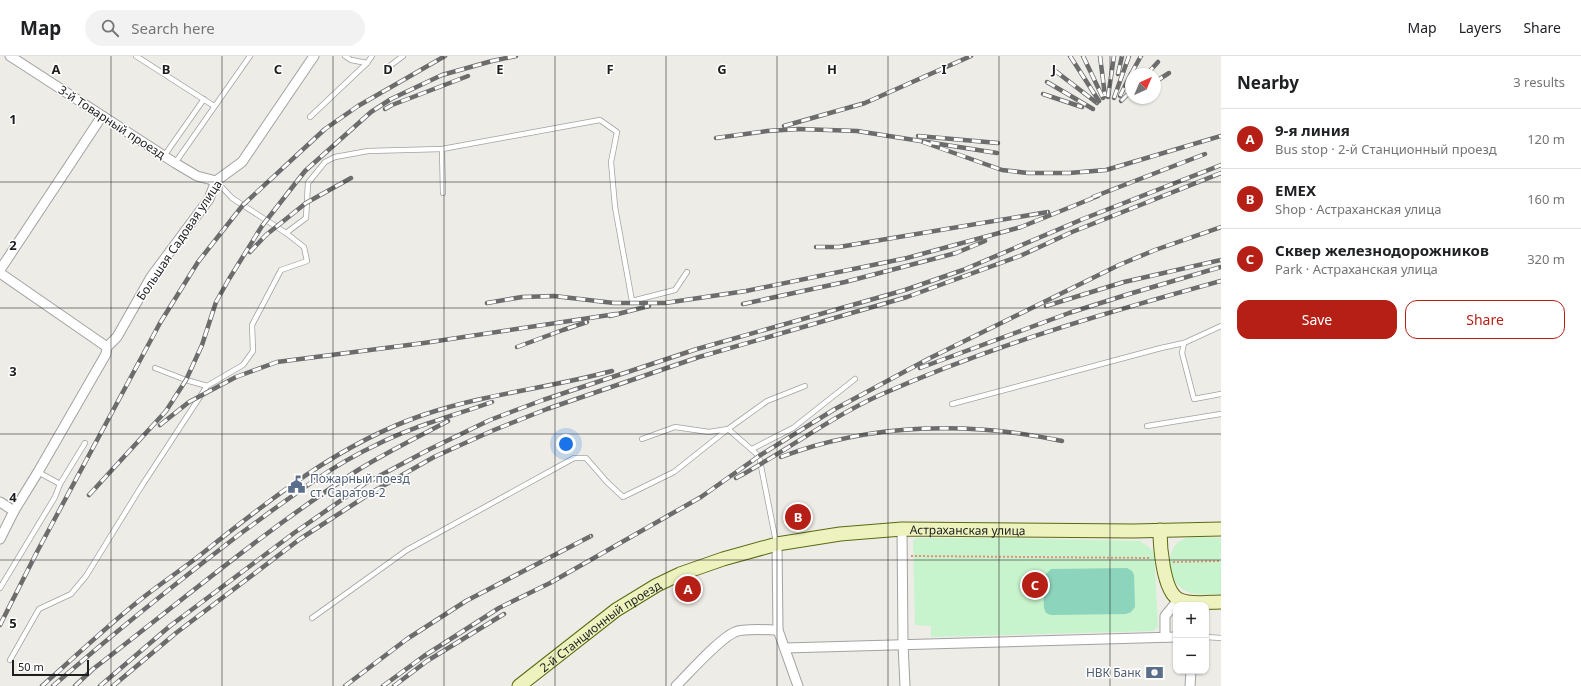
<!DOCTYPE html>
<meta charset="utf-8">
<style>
body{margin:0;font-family:"Noto Sans",sans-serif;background:#f2f2f2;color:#202124}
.controls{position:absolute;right:12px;bottom:12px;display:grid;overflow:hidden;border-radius:8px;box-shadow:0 1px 3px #0004}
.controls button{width:36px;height:36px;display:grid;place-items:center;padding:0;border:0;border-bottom:1px solid #e0e0e0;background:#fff;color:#202124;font:20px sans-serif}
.compass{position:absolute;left:1125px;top:12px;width:36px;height:36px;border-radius:50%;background:#fff;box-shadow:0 1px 3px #0004;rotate:44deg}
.scale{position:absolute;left:12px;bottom:10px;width:77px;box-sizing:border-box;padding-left:4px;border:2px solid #1e1e1e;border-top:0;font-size:11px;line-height:14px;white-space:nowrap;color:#1e1e1e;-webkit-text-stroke:3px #fff;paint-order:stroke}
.you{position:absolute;left:566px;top:388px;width:14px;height:14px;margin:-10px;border:3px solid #fff;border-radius:50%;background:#1a73e8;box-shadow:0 0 0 6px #1a73e833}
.badge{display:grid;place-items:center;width:26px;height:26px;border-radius:50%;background:#b61f16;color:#fff;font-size:13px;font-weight:700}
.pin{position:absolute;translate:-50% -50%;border:2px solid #fff;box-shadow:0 1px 4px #0006}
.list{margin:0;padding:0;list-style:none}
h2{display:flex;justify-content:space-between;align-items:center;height:52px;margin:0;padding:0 16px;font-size:17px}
h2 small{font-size:13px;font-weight:400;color:#757577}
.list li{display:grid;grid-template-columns:26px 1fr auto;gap:12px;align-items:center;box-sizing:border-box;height:60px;padding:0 16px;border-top:1px solid #e0e0e0}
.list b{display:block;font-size:15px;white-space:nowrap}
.list p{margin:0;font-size:13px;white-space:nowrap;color:#757577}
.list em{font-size:13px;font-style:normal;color:#757577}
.actions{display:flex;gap:8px;padding:12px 16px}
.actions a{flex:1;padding:9px 0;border:1px solid #b61f16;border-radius:12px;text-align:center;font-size:14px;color:#b61f16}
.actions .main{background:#b61f16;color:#fff}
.icon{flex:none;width:22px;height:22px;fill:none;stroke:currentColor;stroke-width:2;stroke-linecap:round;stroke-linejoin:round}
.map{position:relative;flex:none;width:1221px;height:630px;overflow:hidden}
header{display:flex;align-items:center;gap:24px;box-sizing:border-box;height:56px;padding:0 20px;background:#fff;border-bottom:1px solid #e0e0e0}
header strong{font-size:19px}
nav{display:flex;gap:22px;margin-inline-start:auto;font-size:14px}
.search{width:280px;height:36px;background:#f2f2f2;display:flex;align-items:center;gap:10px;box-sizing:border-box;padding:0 14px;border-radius:22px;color:#757577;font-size:15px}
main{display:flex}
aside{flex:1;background:#fff}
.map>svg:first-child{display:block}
.park{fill:#c7f3cd}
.pitch{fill:#8cd4bc}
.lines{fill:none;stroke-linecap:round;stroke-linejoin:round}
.lane-casing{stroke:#a2a2a2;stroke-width:6}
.street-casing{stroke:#a2a2a2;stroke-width:11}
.secondary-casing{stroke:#5b6a11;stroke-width:15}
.path{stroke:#ea8c7a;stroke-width:2;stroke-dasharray:2 2;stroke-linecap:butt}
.lane{stroke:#fff;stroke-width:4.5}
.street{stroke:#fff;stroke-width:9}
.secondary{stroke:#edf2bf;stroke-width:13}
.rail-casing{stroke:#6c6c6c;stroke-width:4.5}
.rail{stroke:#fff;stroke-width:3;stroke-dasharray:9;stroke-linecap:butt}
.grid{fill:none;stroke:#1e1e1e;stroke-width:1;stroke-opacity:0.55}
.labels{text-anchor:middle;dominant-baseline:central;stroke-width:3;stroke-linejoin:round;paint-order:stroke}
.street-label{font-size:12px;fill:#1e1e1e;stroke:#fff}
.service-label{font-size:12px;fill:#4e5e75;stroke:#fff;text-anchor:start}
.grid-label{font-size:13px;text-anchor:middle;font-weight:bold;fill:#1e1e1e;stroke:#fff;stroke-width:3;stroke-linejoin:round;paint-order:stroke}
</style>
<header>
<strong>Map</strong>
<div class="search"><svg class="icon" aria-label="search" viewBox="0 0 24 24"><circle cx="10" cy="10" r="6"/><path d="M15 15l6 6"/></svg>Search here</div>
<nav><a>Map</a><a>Layers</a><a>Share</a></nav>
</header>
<main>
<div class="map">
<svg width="1221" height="630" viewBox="0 0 1221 630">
<rect width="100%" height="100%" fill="#eeece6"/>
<g class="park">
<path d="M917,482H1002L1140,485L1149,491L1154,497L1158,570L1154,575L931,581V570L915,569L913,485Z"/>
<path d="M1221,482V538C1209,538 1195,540 1184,534C1168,525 1163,491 1184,483C1192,480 1211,482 1221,482Z"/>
</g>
<path class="pitch" d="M1127,512L1132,515L1134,519L1135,551L1131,556L1126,558L1051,559L1046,557L1044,552L1043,521L1051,513Z"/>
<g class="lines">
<defs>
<g id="lane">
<path d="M136,0L214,50"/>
<path d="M345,0L351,4L367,7"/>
<path d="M387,12L403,0"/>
<path d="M310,61L367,7L372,0"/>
<path d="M442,93L443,137"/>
<path d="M164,100L204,43"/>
<path d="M175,107L250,0"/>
<path d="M286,177L306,162L308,127L325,106L335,101L368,95L442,93L600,64L617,76L611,106L615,151L632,245L675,234L687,216"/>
<path d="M1184,287L1182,297L1194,343L1221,338"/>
<path d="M155,312L186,324L207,330"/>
<path d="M952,348L1161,292L1184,287L1221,270"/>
<path d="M1147,370L1221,358"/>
<path d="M642,383L675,371L709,376L728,373L759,400L776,486"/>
<path d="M752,393L793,372L855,323"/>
<path d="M38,416L60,428"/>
<path d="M0,532L55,441L60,428L85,387"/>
<path d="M312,562L407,494L574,402H586L607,426L623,441L674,416L728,373L767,345L805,330"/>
<path d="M1206,581L1221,582"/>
<path d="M10,604L39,553L71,538L86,520L141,431L207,330L243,309L253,295L252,269L281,214L307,205L304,191L286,177L232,142L216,125"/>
</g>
<g id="street">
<path d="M10,0L175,107L197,120L216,125"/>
<path d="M0,214L102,60"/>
<path d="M0,217L107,291"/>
<path d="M0,446L14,455"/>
<path d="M902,473L903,588L905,630"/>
<path d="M0,483L14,455L38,416L106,298L107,291L117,281L151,221L209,143L216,125L242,106L314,0"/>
<path d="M777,488L778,574L798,630"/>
<path d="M1165,581V560L1178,544"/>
<path d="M785,592L1176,581"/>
<path d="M676,630C689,617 720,582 735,576C744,572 768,574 778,574"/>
<path d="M1190,630L1191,615"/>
</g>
<g id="secondary">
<path d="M1160,474C1160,490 1163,534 1178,543C1187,549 1210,546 1221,546"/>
<path id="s1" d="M519,630L616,554L657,529L680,518L723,503L777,488L840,478L902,473L1133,475L1221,473"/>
</g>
</defs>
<use href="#lane" class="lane-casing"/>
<use href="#street" class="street-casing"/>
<use href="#secondary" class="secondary-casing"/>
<g class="path">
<path d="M911,500L1151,502"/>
<path d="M1173,506L1221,505"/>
</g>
<use href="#lane" class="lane"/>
<use href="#street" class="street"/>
<use href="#secondary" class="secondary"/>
<defs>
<g id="rail">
<path d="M1070,0L1099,45"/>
<path d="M1083,0L1103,42"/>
<path d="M1100,0L1105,40"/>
<path d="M1054,14L1097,47"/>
<path d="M1118,18L1122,0"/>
<path d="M1131,18L1141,0"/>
<path d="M1147,18L1158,6"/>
<path d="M1047,26L1093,53"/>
<path d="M1155,26L1169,17"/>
<path d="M1043,38L1082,51"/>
<path d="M1120,40L1131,18"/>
<path d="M1108,41L1114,0"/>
<path d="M1114,42L1129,0"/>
<path d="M1121,45L1131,35"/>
<path d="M385,53L392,49L468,20"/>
<path d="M784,70L865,47L971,0"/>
<path d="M918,80L998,87"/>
<path d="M716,82L767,75L799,73L857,75L997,97"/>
<path d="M923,86L1002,114L1028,117H1069L1106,114L1221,80"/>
<path d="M1093,141L1205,98"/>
<path d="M816,191H839L1048,156"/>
<path d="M250,196L266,179L306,147L351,122"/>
<path d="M487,247L522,241L554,240L614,247H665L746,235L907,202L1021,171L1098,140"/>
<path d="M743,248L845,226L956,197L985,185"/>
<path d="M1046,250L1124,226L1221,204"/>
<path d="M610,260L649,250"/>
<path d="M517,291L563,274L587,266"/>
<path d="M920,312L1069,257L1129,238L1221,211"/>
<path d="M160,369L189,346L236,321L277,306L424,287L616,258"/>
<path d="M781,401C871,367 969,365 1062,385"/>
<path d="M736,422C785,396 829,362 880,339C990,290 1105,257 1221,225"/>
<path d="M89,439L166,355L186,324L202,289L216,246L229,223L262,170L305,115L371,56L391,43L442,19L492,5L516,0"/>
<path d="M0,569L38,494L160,267L198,206L243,149L325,73L358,50L445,0"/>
<path d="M42,630C76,600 109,568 145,540C163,526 181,514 199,500C268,445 338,388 423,359C484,338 550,332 612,315"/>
<path d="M53,630C114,577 176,527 240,478C284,446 327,412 376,389C413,370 453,360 492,346"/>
<path d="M75,630L93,613C180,546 265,474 358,414C387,396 418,381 448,365"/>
<path d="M100,630L170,570L294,477L366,427L430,393L490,364L543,344L697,293L905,234L963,214L1083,163L1221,109"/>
<path d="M113,630L176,577L300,483L374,435L434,401L494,374L547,353L699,301L907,241L1020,200L1072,176L1221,117"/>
<path d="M345,630L407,583L466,545L591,480"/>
<path d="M383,630L424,600L499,552L550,527L701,441L759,400L835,353L930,302L1119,209L1155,194L1221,171"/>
<path d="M394,630L427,605L504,558"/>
</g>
</defs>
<use href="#rail" class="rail-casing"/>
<use href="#rail" class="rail"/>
</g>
<path class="grid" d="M111,0V630M222,0V630M333,0V630M444,0V630M555,0V630M666,0V630M777,0V630M888,0V630M999,0V630M1110,0V630M0,126H1221M0,252H1221M0,378H1221M0,504H1221"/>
<defs>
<symbol id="civic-bare" viewBox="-9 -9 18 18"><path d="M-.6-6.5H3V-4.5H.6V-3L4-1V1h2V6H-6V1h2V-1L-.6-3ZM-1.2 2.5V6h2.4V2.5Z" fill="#5c6f8a" stroke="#fff" stroke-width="2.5" paint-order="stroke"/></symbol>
<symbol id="bank-bare" viewBox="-9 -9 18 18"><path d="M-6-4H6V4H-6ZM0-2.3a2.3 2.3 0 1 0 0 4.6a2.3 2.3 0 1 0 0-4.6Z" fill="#5c6f8a" stroke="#fff" stroke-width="2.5" paint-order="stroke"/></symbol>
</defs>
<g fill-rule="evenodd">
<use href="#civic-bare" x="284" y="416" width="25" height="25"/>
<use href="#bank-bare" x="1142" y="604" width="25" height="25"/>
</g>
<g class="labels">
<g class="street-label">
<text transform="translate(112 66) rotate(33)">3-й Товарный проезд</text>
<text transform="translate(179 184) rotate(-56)">Большая Садовая улица</text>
<text stroke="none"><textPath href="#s1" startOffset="490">Астраханская улица</textPath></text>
<text stroke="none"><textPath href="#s1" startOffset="101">2-й Станционный проезд</textPath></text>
</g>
<g class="service-label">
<text x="310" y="422">Пожарный поезд<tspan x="310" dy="14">ст. Саратов-2</tspan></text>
<text x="1141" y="616" text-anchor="end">НВК Банк</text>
</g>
</g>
<g class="grid-label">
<text x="56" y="18">A</text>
<text x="166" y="18">B</text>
<text x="278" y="18">C</text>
<text x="388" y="18">D</text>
<text x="500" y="18">E</text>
<text x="610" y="18">F</text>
<text x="722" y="18">G</text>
<text x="832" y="18">H</text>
<text x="944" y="18">I</text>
<text x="1054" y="18">J</text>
<text x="13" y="68">1</text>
<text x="13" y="194">2</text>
<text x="13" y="320">3</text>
<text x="13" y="446">4</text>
<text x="13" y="572">5</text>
</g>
</svg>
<div class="controls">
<button>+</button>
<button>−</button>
</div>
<svg class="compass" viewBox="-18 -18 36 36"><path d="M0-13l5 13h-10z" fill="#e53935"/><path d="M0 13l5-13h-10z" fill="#757577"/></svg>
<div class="scale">50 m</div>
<div class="you"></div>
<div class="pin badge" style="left:688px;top:533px">A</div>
<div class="pin badge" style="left:798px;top:461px">B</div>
<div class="pin badge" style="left:1035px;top:529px">C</div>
</div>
<aside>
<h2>Nearby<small>3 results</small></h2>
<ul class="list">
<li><span class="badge">A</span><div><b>9-я линия</b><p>Bus stop · 2-й Станционный проезд</p></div><em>120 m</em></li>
<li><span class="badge">B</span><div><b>EMEX</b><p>Shop · Астраханская улица</p></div><em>160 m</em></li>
<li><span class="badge">C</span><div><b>Сквер железнодорожников</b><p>Park · Астраханская улица</p></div><em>320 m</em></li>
</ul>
<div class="actions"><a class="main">Save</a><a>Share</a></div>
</aside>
</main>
